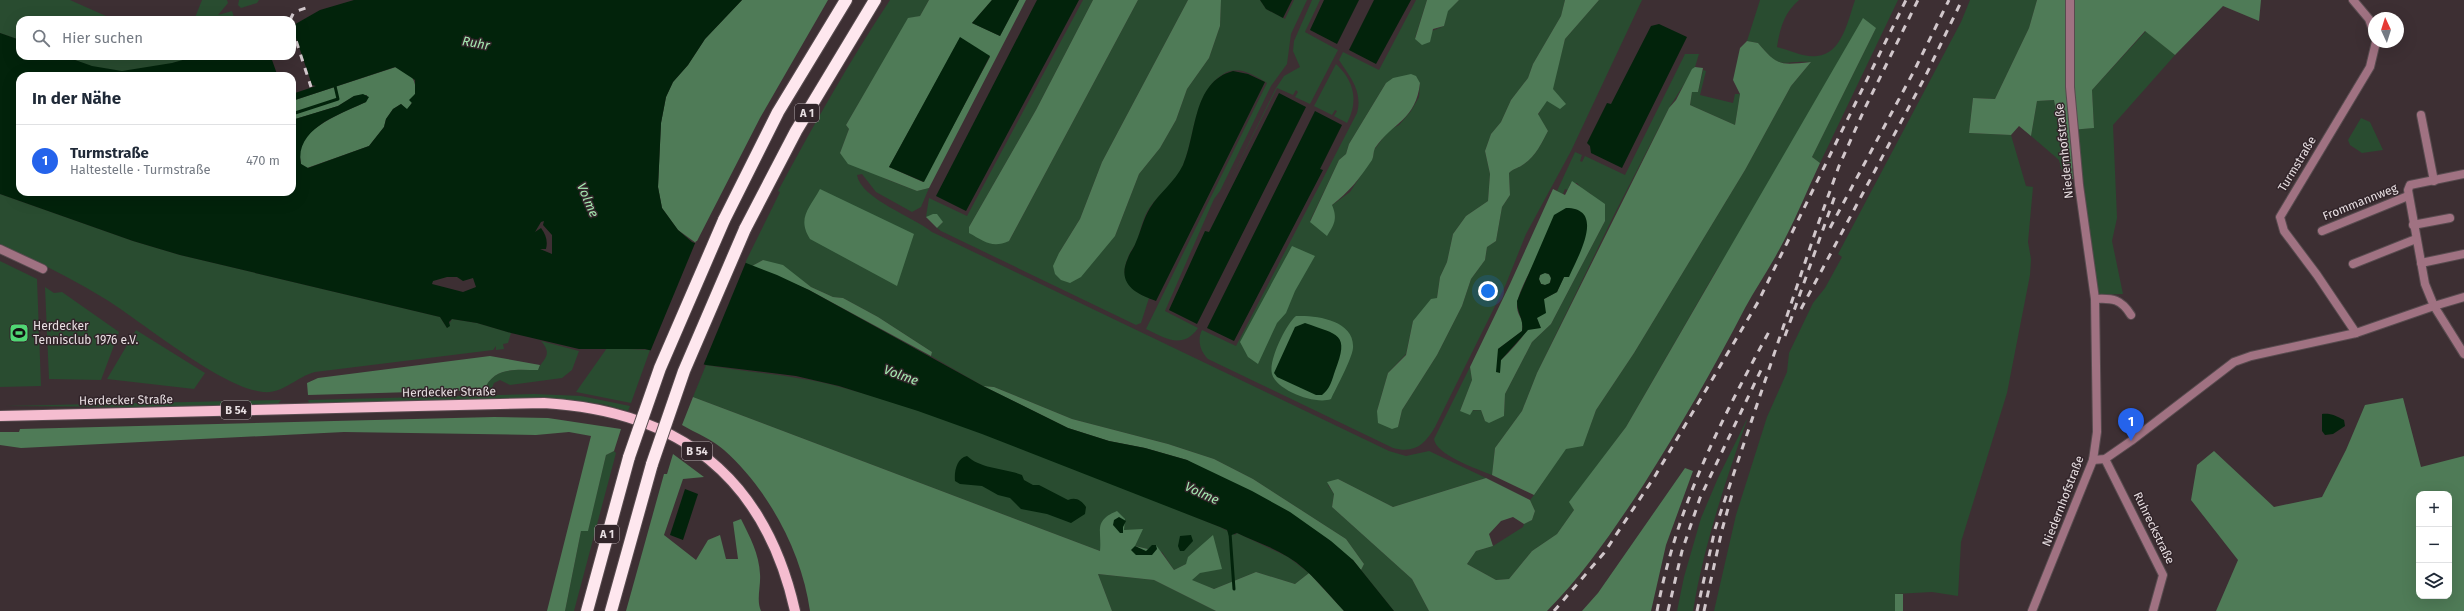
<!DOCTYPE html>
<html lang="de">
<meta charset="utf-8">
<style>
body{margin:0;font-family:"Fira Sans",sans-serif;background:#f6f6f7;color:#1f2937}
.controls{position:absolute;right:12px;bottom:12px;display:grid;overflow:hidden;border-radius:8px;box-shadow:0 4px 16px #0002}
.controls button{width:36px;height:36px;display:grid;place-items:center;padding:0;border:0;border-bottom:1px solid #e0e1e3;background:#fff;color:#1f2937;font:20px sans-serif}
.compass{position:absolute;left:2368px;top:12px;width:36px;height:36px;border-radius:50%;background:#fff;box-shadow:0 4px 16px #0002;rotate:356deg}
.you{position:absolute;left:1488px;top:291px;width:14px;height:14px;margin:-10px;border:3px solid #fff;border-radius:50%;background:#1a73e8;box-shadow:0 0 0 6px #1a73e833}
.badge{display:grid;place-items:center;width:26px;height:26px;border-radius:50%;background:#2563eb;color:#fff;font-size:13px;font-weight:700}
.pin{position:absolute;translate:-50% -33px;filter:drop-shadow(0 1px 2px #0008)}
.pin::after{content:'';position:absolute;top:21px;width:14px;height:12px;background:inherit;clip-path:polygon(0 0,100% 0,50% 100%)}
.list{margin:0;padding:0;list-style:none}
h2{display:flex;justify-content:space-between;align-items:center;height:52px;margin:0;padding:0 16px;font-size:17px}
h2 small{font-size:13px;font-weight:400;color:#747a83}
.list li{display:grid;grid-template-columns:26px 1fr auto;gap:12px;align-items:center;box-sizing:border-box;height:72px;padding:0 16px;border-top:1px solid #e0e1e3}
.list b{display:block;font-size:15px;white-space:nowrap}
.list p{margin:0;font-size:13px;white-space:nowrap;color:#747a83}
.list em{font-size:13px;font-style:normal;color:#747a83}
.icon{flex:none;width:22px;height:22px;fill:none;stroke:currentColor;stroke-width:2;stroke-linecap:round;stroke-linejoin:round}
.map{position:relative;flex:none;width:2464px;height:611px;overflow:hidden}
.search{position:absolute;background:#fff;box-shadow:0 4px 16px #0002;left:16px;top:16px;width:280px;height:44px;display:flex;align-items:center;gap:10px;box-sizing:border-box;padding:0 14px;border-radius:12px;color:#747a83;font-size:15px}
.panel{position:absolute;background:#fff;box-shadow:0 4px 16px #0002;left:16px;top:72px;width:280px;height:124px;border-radius:12px}
.map>svg:first-child{display:block}
.green{fill:#294c30;fill-rule:evenodd}
.forest{fill:#4f7b57;fill-rule:evenodd}
.water{fill:#02230b;fill-rule:evenodd}
.pier{fill:#3d2f33}
.lines{fill:none;stroke-linecap:round;stroke-linejoin:round}
.stream{stroke:#02230b;stroke-width:3}
.minor-casing{stroke:#584b4f;stroke-width:10}
.primary-casing{stroke:#584b4f;stroke-width:12}
.motorway-casing{stroke:#584b4f;stroke-width:14}
.minor{stroke:#a07282;stroke-width:8}
.primary{stroke:#f5bdd0;stroke-width:10}
.motorway{stroke:#fee7ee;stroke-width:12}
.rail{stroke:#d1c7cb;stroke-width:3;stroke-dasharray:7 7;stroke-linecap:butt}
.motorway-bridge-casing{stroke:#584b4f;stroke-width:14;stroke-linecap:butt}
.motorway-bridge{stroke:#fee7ee;stroke-width:12}
.labels{text-anchor:middle;dominant-baseline:central;stroke-width:3;stroke-linejoin:round;paint-order:stroke}
.shield{fill:#32252a;stroke:#b1a7ab;stroke-width:1}
.shield-label{font-size:11px;font-weight:bold;fill:#e8dfe2}
.street-label{font-size:12px;fill:#e8dfe2;stroke:#32252a}
.poi-label{font-size:12px;fill:#e8dfe2;stroke:#32252a;text-anchor:start}
.water-label{font-size:13px;font-style:italic;fill:#a5eab1;stroke:#32252a}
</style>
<div class="map">
<svg width="2464" height="611" viewBox="0 0 2464 611">
<rect width="100%" height="100%" fill="#3d2f33"/>
<g class="green">
<path d="M0,0H70L115,20H20V40L0,33Z"/>
<path d="M202,0H227L228,3L218,15L232,11L235,20H194Z"/>
<path d="M239,0H259L257,3L241,8L238,5Z"/>
<path d="M890,0H929L920,16L908,19L846,125L849,129L840,153L886,179L917,191L929,188L921,207L912,212L876,192L862,174L857,175C861,199 914,217 932,232L1389,451L1406,456L1429,451L1486,478L1393,507L1338,479L1328,485L1334,494L1332,507L1412,579L1429,611H1394L1361,570L1364,564L1346,539L1253,479L1214,459L1168,444L1072,419L994,387L983,386L931,356L932,352L878,317L843,298L833,297L811,287L797,277L763,260L752,266L745,263L780,192L778,191C813,126 849,62 890,0Z"/>
<path d="M1083,0H1093L1036,110L969,227L1009,241L1138,0H1188L1102,162L1080,219L1059,253L1115,236L1139,174L1160,148L1176,120L1187,89L1209,58L1220,26L1221,0H1260L1266,9L1285,19L1294,0H1307L1291,34L1287,64L1271,86L1220,191L1214,199L1165,311L1198,328C1183,350 1165,338 1146,329L1267,83C1256,76 1239,65 1225,73C1192,91 1196,139 1181,170C1174,184 1159,194 1150,207C1143,217 1141,229 1137,241C1134,247 1129,253 1127,260C1119,279 1132,292 1149,298L1141,323L1136,325L941,231L937,228L943,222L926,217L929,198L967,216Z"/>
<path d="M1312,0H1320L1305,32L1338,50L1310,104L1295,97L1298,92L1296,90L1293,95L1277,88L1225,191L1276,88L1284,76L1300,67L1293,51L1294,41Z"/>
<path d="M1416,0H1427L1415,38L1444,26L1447,11L1459,0H1565L1561,16L1533,64L1528,78L1511,100L1501,122L1491,134L1485,151L1490,174L1488,201L1466,216L1453,234L1447,262L1440,277L1437,298L1413,321L1406,354L1388,373L1377,411L1398,427L1402,410L1437,355L1462,306L1471,279L1485,260L1487,247L1496,241L1502,207L1510,195L1509,173C1514,168 1519,168 1524,164C1536,156 1542,142 1548,131L1538,115L1552,89L1565,39L1599,0H1642L1571,151L1526,234L1506,284L1435,427C1425,444 1415,454 1393,448L1208,359C1200,351 1197,340 1202,330L1236,346L1357,113C1363,91 1350,77 1339,60L1343,52L1379,70ZM1386,83H1420L1419,97L1411,111L1399,125L1389,130L1374,150L1373,157L1350,192L1310,221L1339,160L1346,154L1349,144Z"/>
<path d="M1760,0H1799C1784,13 1780,28 1777,47C1789,50 1805,58 1817,56C1842,54 1848,20 1855,0H1898L1820,163L1812,157L1876,28L1716,271L1626,427L1570,502L1574,510L1557,534L1532,551L1509,579L1496,580L1467,564L1476,551L1493,546L1523,527L1524,524L1532,520L1535,511L1530,500L1534,495L1566,448L1583,445L1596,410L1634,353L1745,170L1791,86L1811,62C1779,60 1782,72 1758,43L1747,41Z"/>
<path d="M1970,0H2037L2029,28L1995,99L1973,98L1969,133L2011,135L2026,186L2033,187L2028,242L2031,259L2030,275L2007,393L1961,542L1958,596L1932,592L1895,594V611H1714L1736,515L1767,417L1787,372L1789,353L1813,303L1825,288L1842,257L1838,254L1961,22Z"/>
<path d="M2146,31L2175,55L2113,125L2117,218L2112,241L2123,294L2097,295L2077,129L2094,128L2092,90Z"/>
<path d="M1685,54H1699L1695,67L1669,108L1615,213L1537,373L1522,411L1495,448L1492,475C1477,469 1436,455 1434,439L1470,367L1472,380L1460,411L1481,410L1485,421L1504,416L1505,394L1532,342L1551,324L1605,221L1591,194L1582,189L1577,183L1570,184L1568,190L1565,189L1563,194L1557,191L1575,152L1582,155L1580,161L1582,162L1585,156L1625,175Z"/>
<path d="M64,56H196C174,64 135,74 111,71C95,69 80,62 64,56Z"/>
<path d="M1336,64C1354,81 1359,101 1347,123L1334,116L1337,111L1335,110L1332,115L1314,106Z"/>
<path d="M1703,70L1706,71L1700,95L1733,103L1735,94H1740L1735,125L1690,105L1692,92H1698Z"/>
<path d="M2054,100L2068,179L2062,171L2059,160L2031,136L2037,101Z"/>
<path d="M2361,118L2370,122L2383,150L2362,153L2350,145L2348,140Z"/>
<path d="M0,194L133,241L180,255L440,317L447,328L452,319L477,323L511,333L508,343L503,344L504,349L496,350V346L493,350L315,372C296,377 283,394 263,392C222,388 145,324 107,300C73,279 37,261 0,245Z"/>
<path d="M0,261L37,279L41,386L0,387Z"/>
<path d="M45,287L54,293L62,292L119,332L101,380L49,379Z"/>
<path d="M136,330L205,373L194,389L107,379Z"/>
<path d="M541,341L579,351L572,370L562,378L510,385L500,380L494,383L491,390H484C494,366 516,370 538,370C542,359 554,356 541,341Z"/>
<path d="M607,348L650,350L631,403L576,392Z"/>
<path d="M706,365C751,373 796,375 840,387C970,422 1095,477 1220,527L1235,535L1237,533L1288,557L1309,573L1295,584L1256,572L1214,589L1191,580L1200,573L1186,564L1174,570L1162,552L1135,546L1100,551L693,397Z"/>
<path d="M534,394L581,396L630,406L628,411L602,404L548,398L309,403L308,400Z"/>
<path d="M281,400L278,404L130,407L5,406Z"/>
<path d="M1748,417C1726,480 1704,544 1693,611H1677L1684,577L1701,518L1718,478Z"/>
<path d="M614,451L616,453L574,611H565L581,531L588,530L606,455Z"/>
<path d="M1098,574L1154,580L1216,611H1112Z"/>
</g>
<g class="forest">
<path d="M742,0H828L760,118L696,243L678,230L662,208L658,187L661,123L666,97L673,82L688,65L705,39Z"/>
<path d="M929,0H992L972,23L1000,36L1019,0H1026L929,188L917,191L848,164L840,153L849,129L846,125L908,18L920,16ZM960,38L990,57L923,182L889,167Z"/>
<path d="M1093,0H1138L1009,241C992,249 984,241 969,233V227L1036,110Z"/>
<path d="M1188,0H1221L1220,26L1209,58L1187,89L1176,120L1160,148L1139,174L1115,236L1081,277L1070,283L1061,280L1055,274L1053,266L1059,253L1080,219L1102,162Z"/>
<path d="M1427,0H1459L1448,11L1444,26L1433,29L1430,42L1422,45L1415,39Z"/>
<path d="M1565,0H1599L1565,39L1553,89L1566,104L1560,109L1547,101L1538,114L1548,131C1542,142 1536,156 1524,164C1519,168 1514,168 1509,173L1510,195L1502,207L1496,241L1487,247L1485,260L1471,279L1462,306L1437,355L1402,410L1398,427L1392,429L1378,423L1377,411L1388,373L1406,355L1413,321L1431,299L1437,298L1440,277L1447,262L1453,234L1466,216L1488,201L1490,174L1485,151L1491,134L1501,122L1511,100L1528,78L1533,64L1561,16Z"/>
<path d="M2037,0H2261L2259,21L2223,6L2175,55L2145,31L2092,90L2094,128L2070,130L2073,179H2068L2054,100L2037,101L2031,136L2019,126L2011,135L1969,133L1973,98L1995,99L2029,28Z"/>
<path d="M1863,18L1876,28L1812,157L1820,163C1805,195 1792,228 1774,259C1765,275 1754,291 1745,308C1714,368 1680,427 1644,484C1615,528 1584,574 1547,611H1429L1412,579L1332,507L1334,494L1327,482L1338,479L1393,507L1486,478L1530,500L1535,511L1532,520L1524,524L1513,517L1501,521L1489,534L1493,546L1476,551L1467,564L1496,580L1509,579L1532,551L1557,534L1574,510L1569,502L1626,427Z"/>
<path d="M1747,41L1758,43C1778,67 1781,65 1811,62L1791,86L1745,170L1634,353L1596,410L1583,446L1566,449L1534,495L1492,475L1495,448L1522,411L1537,373L1669,108L1676,100L1692,69L1695,67L1703,68L1698,92H1692L1690,105L1735,125L1740,94L1733,80L1740,48Z"/>
<path d="M396,67C418,73 421,93 407,110L401,104L393,109L386,119L384,127L369,146L307,168L301,164C301,160 299,155 299,152C302,127 347,111 366,102L367,95L354,96L338,106L292,120V101Z"/>
<path d="M1411,74L1416,76L1420,83C1416,120 1393,122 1375,148C1373,152 1374,156 1372,160C1360,178 1349,192 1332,205C1338,219 1334,225 1327,236L1310,222L1339,160L1346,154L1349,144L1386,83L1393,78Z"/>
<path d="M1572,181L1605,204V221L1551,324L1532,342L1505,394L1504,416L1489,423L1485,421L1481,410H1473L1470,415L1460,411L1472,380L1470,367L1510,284L1553,189L1565,195ZM1533,265L1564,277L1557,292L1544,299C1534,324 1520,342 1501,360L1498,349L1522,331C1524,317 1518,318 1517,307C1517,294 1527,278 1533,265Z"/>
<path d="M820,189L914,234L897,286L810,239C797,218 809,209 820,189Z"/>
<path d="M933,214H937L943,222L937,228L926,217Z"/>
<path d="M1292,246L1315,256L1295,291L1286,313L1277,323L1258,364L1248,357L1240,342Z"/>
<path d="M763,260L783,265L811,287L833,297L843,298L878,317L932,352L931,356L809,290L752,266Z"/>
<circle cx="1545" cy="279" r="6"/>
<path d="M1296,316C1316,315 1355,320 1353,348C1352,359 1336,388 1331,399C1316,405 1277,391 1272,374C1268,361 1286,324 1296,316Z"/>
<path d="M490,356L540,365L538,370C516,370 494,366 484,390L308,395L307,383L318,378Z"/>
<path d="M983,386L994,387L1072,419L1168,444L1214,459L1253,479L1346,539L1364,564L1361,570L1353,560L1187,460L1145,448L1109,441L1068,428Z"/>
<path d="M693,397L1100,551C1102,530 1093,521 1117,511L1125,519L1124,530L1143,529L1135,546L1148,549L1156,545L1174,570L1186,564L1188,557L1213,535L1222,569L1200,573L1192,580L1214,589L1256,572L1295,584L1309,573L1344,611H1216L1154,580L1098,574L1112,611H810C802,553 769,490 724,450C713,440 696,433 682,425Z"/>
<path d="M2403,398L2421,467L2464,456V611H2216L2238,560L2191,500L2197,465L2214,451L2274,507L2322,497L2346,450L2365,405ZM2419,494H2449V596H2419Z"/>
<path d="M494,417L548,418L621,429L614,451L606,455L588,531H581L565,611H547L591,436L569,432L536,435L344,432L21,448L0,445V432H19L20,429Z"/>
<path d="M673,454L704,477L683,479L664,535L696,560L708,540L720,535L726,559H738L733,522L741,519C750,537 759,554 760,574C761,586 756,600 761,611H626L664,474H667Z"/>
<path d="M1685,468L1693,471L1666,545L1651,611H1582L1598,593Z"/>
<rect x="1895" y="594" width="8" height="17"/>
</g>
<g class="water">
<path d="M354,0H742L705,39L688,65L673,82L666,97L661,123L658,187L662,208L678,230L692,242L777,275L809,290L983,386L1068,428L1109,441L1145,448L1187,460L1252,491L1290,512L1331,541L1353,560L1394,611H1344C1327,593 1310,570 1288,557C1272,547 1254,541 1237,533L1229,536L1227,530L1220,527L982,434L918,411L839,386L796,376L706,365L645,349H579L511,333L477,323L452,319L449,322L450,326L447,328L440,317L180,255L133,241L0,194V33L20,40V56H64L92,66L122,71L172,63L197,56H264L266,60H272L277,74L271,76H20V192H292V120L338,106L354,96L363,94L369,97L366,102C341,114 294,128 301,164L308,168L369,146L384,127L386,119L393,109L401,104L407,109L412,103L409,100L415,94V80L395,67L292,101V94L316,86L312,85L292,26L320,10ZM544,221L543,225L552,235V254L540,249H546C548,241 546,235 541,228L535,232L541,222ZM447,277H457L463,281L473,278L476,287L463,292L432,284L433,281Z"/>
<path d="M992,0H1019L1000,36L972,23Z"/>
<path d="M1037,0H1079L966,211L936,196Z"/>
<path d="M1260,0H1292L1283,18L1266,9Z"/>
<path d="M1324,0H1359L1337,44L1310,30Z"/>
<path d="M1374,0H1411L1376,64L1349,50Z"/>
<path d="M1659,24L1687,37L1622,168L1591,153L1590,146L1587,143L1607,103L1611,104L1651,26Z"/>
<path d="M960,37L990,56L924,182L889,167Z"/>
<path d="M1233,71L1248,74L1265,82L1156,301C1136,294 1116,284 1128,258C1130,252 1134,248 1136,242C1141,231 1143,219 1150,208C1159,193 1175,182 1183,165C1197,134 1192,82 1233,71Z"/>
<path d="M1279,93L1306,107L1197,324L1169,310L1205,231L1209,232Z"/>
<path d="M1315,111L1342,125L1320,169L1323,170L1234,341L1207,328Z"/>
<path d="M1566,208C1607,208 1577,258 1569,277H1564L1557,292L1544,299L1546,313L1537,318L1541,328L1528,330L1501,360L1500,373L1496,372L1498,349L1522,331C1524,318 1517,314 1517,301L1554,215ZM1545,273L1549,274L1551,278L1550,283L1545,285L1541,284L1539,279L1540,275Z"/>
<path d="M1305,323C1338,335 1350,333 1335,371C1332,380 1330,389 1322,395H1316L1277,377L1274,373L1295,327Z"/>
<path d="M2322,414C2331,413 2336,416 2344,420L2345,426L2333,434L2325,435L2322,431Z"/>
<path d="M967,456C981,469 1004,468 1022,475L1024,480L1033,485H1039L1068,500C1076,497 1081,500 1086,507L1085,514L1071,523L1047,514L1021,509L1010,498L998,495L982,486L960,484L955,481C954,471 957,458 967,456Z"/>
<path d="M685,489L698,494L683,540L670,535Z"/>
<path d="M1119,517L1126,521L1123,527V533H1120L1113,525L1114,520Z"/>
<path d="M1191,535L1193,541L1184,551H1180L1178,546L1180,536Z"/>
<path d="M1152,545H1156L1157,549L1152,555H1136L1131,550L1135,546L1146,551Z"/>
</g>
<path class="pier" d="M696,241L746,262L703,366L650,352Z"/>
<g class="lines">
<g class="stream">
<path d="M292,114L338,99L335,86"/>
<path d="M1230,533L1234,589"/>
</g>
<defs>
<g id="minor">
<path d="M2353,0L2369,19L2374,33"/>
<path d="M2421,115L2434,181"/>
<path d="M2464,174L2410,185L2408,190L2425,284L2434,306L2464,354"/>
<path d="M2413,225L2450,218"/>
<path d="M2322,231L2408,196"/>
<path d="M0,249L43,269"/>
<path d="M2421,263L2464,254"/>
<path d="M2353,264L2416,239"/>
<path d="M2095,299C2113,298 2121,299 2131,315"/>
<path d="M2356,333L2317,275L2284,231L2280,217L2370,67L2376,42"/>
<path d="M2105,459L2163,575L2153,611"/>
<path d="M2093,460L2105,459L2131,441L2234,362L2251,356L2356,333L2434,306L2464,297"/>
<path d="M2032,611L2093,460L2097,432L2095,299L2079,185L2070,87V0"/>
</g>
<path id="primary" d="M0,416L544,403C680,411 765,477 795,611"/>
<g id="motorway">
<path d="M724,220L778,112L846,0"/>
<path d="M745,229L796,131L875,0"/>
<path d="M587,611L629,457"/>
<path d="M611,611L652,464"/>
</g>
</defs>
<use href="#minor" class="minor-casing"/>
<use href="#primary" class="primary-casing"/>
<use href="#motorway" class="motorway-casing"/>
<use href="#minor" class="minor"/>
<use href="#primary" class="primary"/>
<use href="#motorway" class="motorway"/>
<g class="rail">
<path d="M290,20L294,12L309,7"/>
<path d="M292,28L311,87"/>
<path d="M1830,228L1914,71L1949,0"/>
<path d="M1801,309L1925,77L1962,0"/>
<path d="M1785,336L1836,193"/>
<path d="M1554,611L1604,553L1655,476L1758,302L1906,0"/>
<path d="M1657,611C1677,505 1720,422 1771,328"/>
<path d="M1668,611L1682,551L1700,498L1761,370"/>
<path d="M1697,611L1715,529L1817,227L1839,166L1865,108L1918,0"/>
<path d="M1704,611L1722,530L1732,494"/>
</g>
<defs>
<g id="motorway-bridge">
<path d="M629,457L660,368L724,220"/>
<path d="M652,464L684,371L745,229"/>
</g>
</defs>
<use href="#motorway-bridge" class="motorway-bridge-casing"/>
<use href="#motorway-bridge" class="motorway-bridge"/>
</g>
<defs>
<symbol id="stadium-square" viewBox="-11 -11 22 22"><rect x="-9" y="-9" width="18" height="18" rx="4" fill="#50d674" stroke="#32252a"/><path d="M0-5a6.5 5 0 1 0 0 10a6.5 5 0 1 0 0-10ZM-3.5-1.8h7v3.6h-7Z" fill="#111"/></symbol>
</defs>
<g fill-rule="evenodd">
<use href="#stadium-square" x="8" y="322" width="22" height="22"/>
</g>
<g class="labels">
<g class="shield">
<rect x="795" y="104" width="24" height="18" rx="3"/>
<rect x="221" y="401" width="30" height="18" rx="3"/>
<rect x="682" y="442" width="30" height="18" rx="3"/>
<rect x="595" y="525" width="24" height="18" rx="3"/>
</g>
<g class="shield-label">
<text x="807" y="113">A 1</text>
<text x="236" y="410">B 54</text>
<text x="697" y="451">B 54</text>
<text x="607" y="534">A 1</text>
</g>
<g class="street-label">
<text transform="translate(2064 151) rotate(-96)">Niedernhofstraße</text>
<text transform="translate(2297 164) rotate(-59)">Turmstraße</text>
<text transform="translate(2360 202) rotate(-22)">Frommannweg</text>
<text transform="translate(449 392) rotate(-1)">Herdecker Straße</text>
<text transform="translate(126 400) rotate(-1)">Herdecker Straße</text>
<text transform="translate(2063 501) rotate(-69)">Niedernhofstraße</text>
<text transform="translate(2154 528) rotate(64)">Ruhreckstraße</text>
</g>
<g class="poi-label">
<text x="33" y="326">Herdecker<tspan x="33" dy="14">Tennisclub 1976 e.V.</tspan></text>
</g>
<g class="water-label">
<text transform="translate(476 43) rotate(10)">Ruhr</text>
<text transform="translate(588 200) rotate(67)">Volme</text>
<text transform="translate(901 375) rotate(20)">Volme</text>
<text transform="translate(1202 493) rotate(25)">Volme</text>
</g>
</g>
</svg>
<div class="controls">
<button>+</button>
<button>−</button>
<button><svg class="icon" aria-label="layers" viewBox="0 0 24 24"><path d="M12 4l9 5-9 5-9-5zM3 14l9 5 9-5"/></svg></button>
</div>
<svg class="compass" viewBox="-18 -18 36 36"><path d="M0-13l5 13h-10z" fill="#e53935"/><path d="M0 13l5-13h-10z" fill="#747a83"/></svg>
<div class="you"></div>
<div class="pin badge" style="left:2131px;top:441px">1</div>
<div class="search"><svg class="icon" aria-label="search" viewBox="0 0 24 24"><circle cx="10" cy="10" r="6"/><path d="M15 15l6 6"/></svg>Hier suchen</div>
<section class="panel">
<h2>In der Nähe<small></small></h2>
<ul class="list">
<li><span class="badge">1</span><div><b>Turmstraße</b><p>Haltestelle · Turmstraße</p></div><em>470 m</em></li>
</ul>
</section>
</div>
